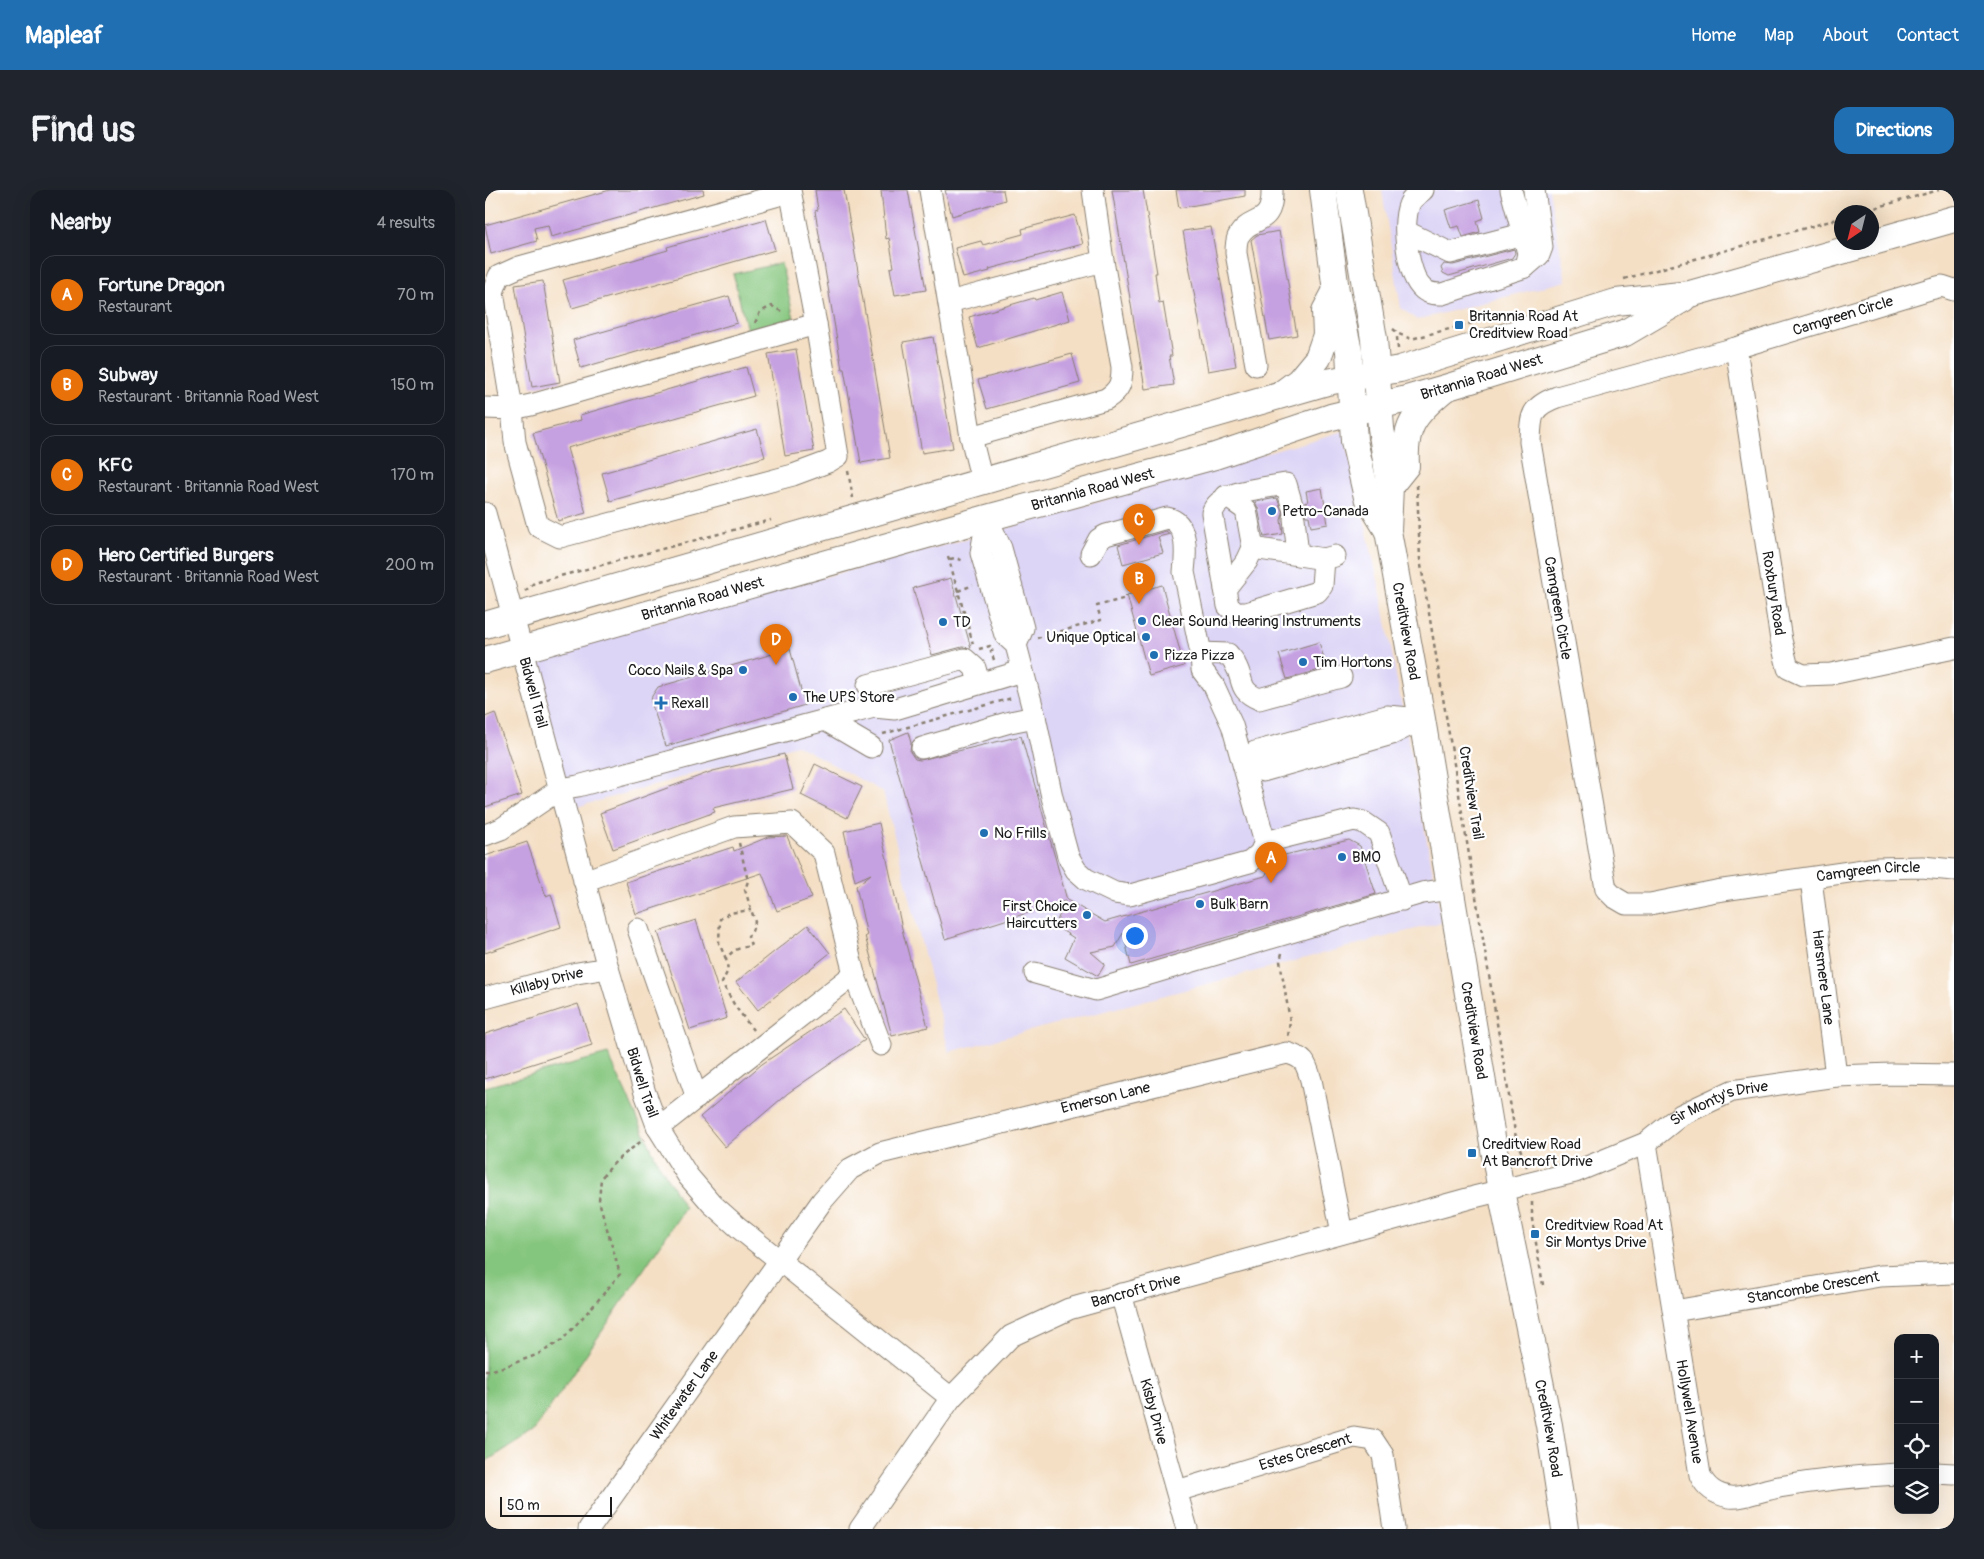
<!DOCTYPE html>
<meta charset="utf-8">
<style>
body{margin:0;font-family:Pangolin,sans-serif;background:#20242c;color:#f1f3f6}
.controls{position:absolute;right:15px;bottom:15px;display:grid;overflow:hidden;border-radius:10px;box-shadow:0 5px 20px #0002}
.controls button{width:45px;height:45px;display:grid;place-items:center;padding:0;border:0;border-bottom:1px solid #363941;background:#171b24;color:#f1f3f6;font:25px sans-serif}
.compass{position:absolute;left:1349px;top:15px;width:45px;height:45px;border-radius:50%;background:#171b24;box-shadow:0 5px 20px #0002;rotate:215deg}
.scale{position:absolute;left:15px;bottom:12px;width:112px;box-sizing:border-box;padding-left:5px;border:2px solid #1c1c1c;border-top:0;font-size:14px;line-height:18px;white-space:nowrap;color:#1c1c1c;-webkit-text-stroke:4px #fff;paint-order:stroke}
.you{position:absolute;left:649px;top:745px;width:18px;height:18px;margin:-12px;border:4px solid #fff;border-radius:50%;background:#1a73e8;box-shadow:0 0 0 8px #1a73e833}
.badge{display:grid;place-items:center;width:32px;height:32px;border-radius:50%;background:#1f6fb2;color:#fff;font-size:16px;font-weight:700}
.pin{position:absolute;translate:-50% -41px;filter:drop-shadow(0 1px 2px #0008)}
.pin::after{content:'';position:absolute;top:26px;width:18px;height:15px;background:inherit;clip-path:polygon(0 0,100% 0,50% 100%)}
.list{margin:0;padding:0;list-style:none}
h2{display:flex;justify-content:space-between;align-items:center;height:65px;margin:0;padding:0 20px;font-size:21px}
h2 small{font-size:16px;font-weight:400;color:#9ea1a6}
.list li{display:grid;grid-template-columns:32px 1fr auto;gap:15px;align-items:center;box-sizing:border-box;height:80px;margin:0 10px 10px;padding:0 10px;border:1px solid #363941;border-radius:15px}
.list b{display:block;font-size:19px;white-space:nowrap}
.list p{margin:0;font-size:16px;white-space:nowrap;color:#9ea1a6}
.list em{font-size:16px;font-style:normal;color:#9ea1a6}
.icon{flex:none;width:28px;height:28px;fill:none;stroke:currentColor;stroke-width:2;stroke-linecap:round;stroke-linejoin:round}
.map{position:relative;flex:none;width:1469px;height:1339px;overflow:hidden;border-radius:15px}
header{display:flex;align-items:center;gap:30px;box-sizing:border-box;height:70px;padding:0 25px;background:#1f6fb2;color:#fff}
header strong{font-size:24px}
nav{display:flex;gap:28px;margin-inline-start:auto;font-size:18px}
.intro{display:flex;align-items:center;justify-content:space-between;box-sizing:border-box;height:120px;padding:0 30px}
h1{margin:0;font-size:35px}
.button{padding:12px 22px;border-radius:15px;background:#1f6fb2;color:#fff;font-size:18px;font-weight:700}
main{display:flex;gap:30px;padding:0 30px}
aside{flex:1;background:#171b24;border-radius:15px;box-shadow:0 5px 20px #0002}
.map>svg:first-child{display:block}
.built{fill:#ddd5f6}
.green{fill:#85c67e;stroke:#50714d}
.building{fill:#c6a1e1}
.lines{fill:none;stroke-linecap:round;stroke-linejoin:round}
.minor-casing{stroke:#887e70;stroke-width:23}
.major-casing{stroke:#887e70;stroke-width:28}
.path{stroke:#887e70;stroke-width:2.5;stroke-dasharray:4 4;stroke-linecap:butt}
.minor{stroke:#fff;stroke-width:21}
.major{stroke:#fff;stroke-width:26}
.poi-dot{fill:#1f6fb2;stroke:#fff;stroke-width:2}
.labels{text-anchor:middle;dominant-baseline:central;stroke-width:4.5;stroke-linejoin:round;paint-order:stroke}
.poi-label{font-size:15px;fill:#1c1c1c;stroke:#fff;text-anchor:start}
.street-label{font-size:15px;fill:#1c1c1c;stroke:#fff}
</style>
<header>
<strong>Mapleaf</strong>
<nav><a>Home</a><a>Map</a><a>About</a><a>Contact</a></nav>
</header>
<div class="intro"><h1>Find us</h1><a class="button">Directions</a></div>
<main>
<aside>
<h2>Nearby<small>4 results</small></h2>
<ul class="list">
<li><span class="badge" style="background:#e8710a">A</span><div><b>Fortune Dragon</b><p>Restaurant</p></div><em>70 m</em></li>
<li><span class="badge" style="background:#e8710a">B</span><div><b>Subway</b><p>Restaurant · Britannia Road West</p></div><em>150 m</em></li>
<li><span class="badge" style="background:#e8710a">C</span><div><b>KFC</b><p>Restaurant · Britannia Road West</p></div><em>170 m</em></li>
<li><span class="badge" style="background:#e8710a">D</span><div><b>Hero Certified Burgers</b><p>Restaurant · Britannia Road West</p></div><em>200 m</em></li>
</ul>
</aside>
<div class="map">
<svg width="1469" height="1339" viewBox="0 0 1469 1339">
<rect width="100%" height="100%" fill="#fff"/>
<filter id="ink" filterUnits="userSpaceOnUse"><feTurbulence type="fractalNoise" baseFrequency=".02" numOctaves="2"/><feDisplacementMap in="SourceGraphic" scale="10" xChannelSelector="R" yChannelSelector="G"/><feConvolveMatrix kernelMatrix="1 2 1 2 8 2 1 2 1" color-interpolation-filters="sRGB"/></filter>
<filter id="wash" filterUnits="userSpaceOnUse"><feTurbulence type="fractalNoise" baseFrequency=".0096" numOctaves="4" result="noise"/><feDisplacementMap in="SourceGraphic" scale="20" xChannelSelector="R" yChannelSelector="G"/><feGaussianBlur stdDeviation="1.12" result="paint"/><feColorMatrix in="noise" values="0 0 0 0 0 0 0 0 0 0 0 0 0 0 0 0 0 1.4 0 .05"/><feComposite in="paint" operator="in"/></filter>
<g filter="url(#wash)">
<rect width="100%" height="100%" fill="#f4dfc4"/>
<g class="built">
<path d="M897,0H1064L1081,91L932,130L916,118Z"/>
<path d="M859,241L896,404L957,732L464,862L398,602L312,555L88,618L44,466L505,343Z"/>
</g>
<g class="green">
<path d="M296,73L309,128L262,140L248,84Z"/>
<path d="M123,864L172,971L200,1018L122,1134L48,1242L0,1272V897Z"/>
</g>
<g id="blocks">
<g class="building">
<path d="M125,0H218L219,4L66,47L63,35L49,38L52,51L6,64L0,35Z"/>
<path d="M330,0H359L405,268L376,273L359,179H357L330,21L333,20Z"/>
<path d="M396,0H423L441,100L410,105L405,78L409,77L404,48L401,49Z"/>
<path d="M460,0H518L520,10L467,26Z"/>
<path d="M627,0H658L672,83H670L674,113L678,112L687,166H684L689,195L660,199Z"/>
<path d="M691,0H760V6L694,18Z"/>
<path d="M994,10L999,28L992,31L995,42L978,47L974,36L966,38L960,20Z"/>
<path d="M590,25L598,54L504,79L505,81L478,88L470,58L496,51L498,55L538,44L537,39Z"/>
<path d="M281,29L290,60L87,118L78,90L183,60L182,57Z"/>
<path d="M726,37L751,176L723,181L698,41Z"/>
<path d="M794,41L812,145L784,150L766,50L772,45Z"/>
<path d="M1029,59L1030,63L1027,68L964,86L958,83L956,78L959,74L968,75Z"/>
<path d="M58,91L75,192L47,197L30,95Z"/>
<path d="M577,102L585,130L493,158L484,127L549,108L550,110Z"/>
<path d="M244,106L252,133L96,178L88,150Z"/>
<path d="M448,147L468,258L437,263L418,152Z"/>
<path d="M311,159L329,261L300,266L283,164Z"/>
<path d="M587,164L595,193L502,219L493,190Z"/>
<path d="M261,177L269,206L82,258L101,323L73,331L48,243L96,230L95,225Z"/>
<path d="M272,239L280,267L125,311L117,283Z"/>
<path d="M837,298L843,334L826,337L824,326H821L818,320L819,313L823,312L821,301Z"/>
<path d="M792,308L798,323L796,330L798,344L779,347L773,318L770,312Z"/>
<path d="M681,341L685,344L673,347L678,363L638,374L633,355Z"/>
<path d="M466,388L486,458L477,457L447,465L428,398Z"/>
<path d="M677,395L699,476L664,486L642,405Z"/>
<path d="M834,452L842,478L802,489L794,464Z"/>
<path d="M305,459L320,515L181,556L166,512L167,506L173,497Z"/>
<path d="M10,523L37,605L0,617V527Z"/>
<path d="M423,542L426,553L425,562L430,569L435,570L536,546L582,710L620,732L780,686L791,667L864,650L875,656L891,704L646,775L638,743L630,757L606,762L620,774L613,786L580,767L589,748L570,736L580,711L460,749L404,550Z"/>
<path d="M299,564L308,599L228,618L230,622L128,659L115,623L228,581Z"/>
<path d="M330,574L377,597L362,628L316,605Z"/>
<path d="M394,633L418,743L443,837L407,846L380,746H382L371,696L386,684L370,691L359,641Z"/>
<path d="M302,646L327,708L292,721L277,683L151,724L141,692L248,657L249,661L283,647Z"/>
<path d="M42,652L61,706L66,704L76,737L0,763V666Z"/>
<path d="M211,730L242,828L205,840L173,742Z"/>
<path d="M323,735L345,763L273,820L251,792Z"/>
<path d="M93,814L107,855L0,889V844Z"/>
<path d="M359,819L380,850L303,903L240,957L215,927L277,874Z"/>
</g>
</g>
</g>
<g filter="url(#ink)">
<use href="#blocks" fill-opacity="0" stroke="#887e70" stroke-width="1"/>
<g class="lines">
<defs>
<g id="minor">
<path d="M305,0L331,134L353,266L343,272L308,285L75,347L53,336L30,252L27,219L8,102L14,86L34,77L305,2"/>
<path d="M445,0L486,247L497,291"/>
<path d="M938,0C934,3 929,7 926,11C915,28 922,86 938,99C944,104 950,104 957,104L1040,77L1043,63L1026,0"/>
<path d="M922,42L965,63L1038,44"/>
<path d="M1040,77L1054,65L1057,57L1049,0"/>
<path id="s1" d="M1469,100L1457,96L1445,99L1251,158L1072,207C1045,217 1046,226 1045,252L1121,699L1129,707L1141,714H1165L1231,701L1392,678L1437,677L1469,680"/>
<path d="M464,112L618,71"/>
<path id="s2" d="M1251,158L1296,450L1303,478L1318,485L1346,484L1469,458"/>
<path d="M771,175L751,63C751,59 751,52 753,47C765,24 788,39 787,0"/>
<path d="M0,218L27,219L46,215L331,134"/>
<path d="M486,247L621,209C635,200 637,193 637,177L618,71L608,0"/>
<path d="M741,306L761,320L768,358L839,369L850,366"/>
<path d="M807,315L801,294C780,298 734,300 727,323L743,416L751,423H761L832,402L837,396L839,369"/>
<path id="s3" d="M0,323L123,778L160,903L173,938L203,986L227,1014L254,1038L466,1208"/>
<path d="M502,328L496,363L520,445L531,455L550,527L567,607L583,666L591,680L601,689L630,703L645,705L765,672L775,663L780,652L747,535L729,496L717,480L716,463L699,382C701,364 704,332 682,328L621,345L614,349L606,364"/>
<path d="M502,328L516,358L538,438L531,455"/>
<path d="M809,328L813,365"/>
<path d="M740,399L762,371L768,358"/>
<path d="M716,463L743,464C745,467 749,470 750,474C760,491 752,500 774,509L856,487"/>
<path d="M383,495L480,469L490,478L494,493"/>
<path d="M902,526L937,529L907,544L778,581L759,574L770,562Z"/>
<path d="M340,530L386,557"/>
<path d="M437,558L525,532L550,527"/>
<path d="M0,645L16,639L75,599L93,596L389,517L410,519L537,481"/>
<path d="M780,652L869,630L878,632L894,643L917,710"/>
<path id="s4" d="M1326,689L1351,886"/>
<path d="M99,691L249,637L307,633L339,663L369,784L396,855"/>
<path d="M153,739L212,908"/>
<path d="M550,783L611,800L937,703L965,699"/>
<path id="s5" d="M0,808L92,783L123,778"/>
<path d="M173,938L369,784"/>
<path id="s6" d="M1161,953L1215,1285C1221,1298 1230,1304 1244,1307C1257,1309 1280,1299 1294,1297C1333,1290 1373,1286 1413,1284"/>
<path id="s7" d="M636,1104L702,1339"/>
<path id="s8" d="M1189,1121L1395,1086L1469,1083"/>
<path d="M1450,1283L1469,1284"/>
<path id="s9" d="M692,1301L869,1247L888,1250L898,1265L909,1339"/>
<path id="s10" d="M104,1339L337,1011L365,979L395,963L802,863C820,868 821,873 826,890L857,1043"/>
<path id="s11" d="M375,1339L466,1208L526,1146L584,1119L989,1007L1090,982L1161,953L1196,925L1247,901L1351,886L1407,884L1469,885"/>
</g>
<g id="major">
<path d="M838,0L851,101L864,161L869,251L882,307L903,341"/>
<path id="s12" d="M864,0L889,149L896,238L905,296L903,341L937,529L1016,1001L1064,1235L1080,1339"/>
<path d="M799,202L814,191L833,168L841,145L840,121L848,106"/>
<path d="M905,296L921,276C919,237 928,225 958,200"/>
<path d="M0,435L842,192L915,179L1131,112L1205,104L1469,29"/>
<path id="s13" d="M0,470L502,328L730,266L846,227L918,210L960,198L1140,143L1198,109"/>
</g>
</defs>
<use href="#minor" class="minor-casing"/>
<use href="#major" class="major-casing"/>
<g class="path">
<path d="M1375,22L1454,0"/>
<path d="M1139,89L1356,28"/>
<path d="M270,133L275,122L287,116L299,123"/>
<path d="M908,139L914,144L926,149L995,131"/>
<path d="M913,159L912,147L914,144"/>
<path d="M363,281L368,308"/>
<path d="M932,295L935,369L1031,948L1042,977"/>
<path d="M463,366L488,454"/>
<path d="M465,369L471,368L479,371"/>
<path d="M40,401L49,393L286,330"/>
<path d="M473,401L488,395"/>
<path d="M552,448L616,430L612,416L641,408V406"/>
<path d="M494,459L505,456L506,461"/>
<path d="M509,470L506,461L511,460"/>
<path d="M398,544L527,508"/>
<path d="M254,653L263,691L260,700L270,732L267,741L263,746L266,756C254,758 248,759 241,769L243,780L237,793L250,816L268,840"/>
<path d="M797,763L795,771L805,831L803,847"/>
<path d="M241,769L234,753L235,729L244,723L266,720"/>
<path d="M1047,1012V1029L1058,1095"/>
<path d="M0,1180H8L24,1175L54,1164L77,1150L109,1115L135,1084L114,1011L116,988L132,970L159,949"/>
</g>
<use href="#minor" class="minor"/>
<use href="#major" class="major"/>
</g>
</g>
<g class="poi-dot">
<rect x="969" y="130" width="10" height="10" rx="2.5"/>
<circle cx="787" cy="321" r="5"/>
<circle cx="657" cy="431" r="5"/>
<circle cx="458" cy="432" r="5"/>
<circle cx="661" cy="447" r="5"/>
<circle cx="669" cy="465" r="5"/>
<circle cx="818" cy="472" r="5"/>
<circle cx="258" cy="480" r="5"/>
<circle cx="308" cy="507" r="5"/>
<path d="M173.5 505.5h5v5h5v5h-5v5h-5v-5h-5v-5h5z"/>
<circle cx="499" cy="643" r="5"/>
<circle cx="857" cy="667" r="5"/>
<circle cx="715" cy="714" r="5"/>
<circle cx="602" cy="725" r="5"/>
<rect x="982" y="958" width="10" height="10" rx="2.5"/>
<rect x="1045" y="1039" width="10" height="10" rx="2.5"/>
</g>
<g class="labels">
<g class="poi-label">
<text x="984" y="126">Britannia Road At<tspan x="984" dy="17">Creditview Road</tspan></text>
<text x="797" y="321">Petro-Canada</text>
<text x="667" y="431">Clear Sound Hearing Instruments</text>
<text x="468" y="432">TD</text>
<text x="651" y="447" text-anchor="end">Unique Optical</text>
<text x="679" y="465">Pizza Pizza</text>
<text x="828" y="472">Tim Hortons</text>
<text x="248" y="480" text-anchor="end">Coco Nails &amp; Spa</text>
<text x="318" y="507">The UPS Store</text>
<text x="186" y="513">Rexall</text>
<text x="509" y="643">No Frills</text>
<text x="867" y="667">BMO</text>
<text x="725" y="714">Bulk Barn</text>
<text x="592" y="716" text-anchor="end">First Choice<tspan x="592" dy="17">Haircutters</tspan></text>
<text x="997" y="954">Creditview Road<tspan x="997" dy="17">At Bancroft Drive</tspan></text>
<text x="1060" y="1035">Creditview Road At<tspan x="1060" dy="17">Sir Montys Drive</tspan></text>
</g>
<g class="street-label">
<text transform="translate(1358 126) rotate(-17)">Camgreen Circle</text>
<text stroke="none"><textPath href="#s13" startOffset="1036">Britannia Road West</textPath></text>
<text stroke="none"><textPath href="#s13" startOffset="631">Britannia Road West</textPath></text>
<text stroke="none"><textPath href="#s2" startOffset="248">Roxbury Road</textPath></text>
<text stroke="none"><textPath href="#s13" startOffset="226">Britannia Road West</textPath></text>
<text stroke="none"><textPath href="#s1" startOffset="640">Camgreen Circle</textPath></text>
<text stroke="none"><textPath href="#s12" startOffset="446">Creditview Road</textPath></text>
<text stroke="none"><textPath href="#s3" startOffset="186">Bidwell Trail</textPath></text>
<text transform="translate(986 603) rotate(81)">Creditview Trail</text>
<text stroke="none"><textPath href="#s1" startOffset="1195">Camgreen Circle</textPath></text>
<text stroke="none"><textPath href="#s4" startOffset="99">Harsmere Lane</textPath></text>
<text stroke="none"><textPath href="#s5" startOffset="64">Killaby Drive</textPath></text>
<text stroke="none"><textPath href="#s12" startOffset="851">Creditview Road</textPath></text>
<text stroke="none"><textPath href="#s3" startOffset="591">Bidwell Trail</textPath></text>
<text stroke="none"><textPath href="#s10" startOffset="711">Emerson Lane</textPath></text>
<text stroke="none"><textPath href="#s11" startOffset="996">Sir Monty's Drive</textPath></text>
<text stroke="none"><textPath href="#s8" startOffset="141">Stancombe Crescent</textPath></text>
<text stroke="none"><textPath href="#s11" startOffset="379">Bancroft Drive</textPath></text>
<text stroke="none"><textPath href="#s10" startOffset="164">Whitewater Lane</textPath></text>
<text stroke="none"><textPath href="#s7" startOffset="122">Kisby Drive</textPath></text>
<text stroke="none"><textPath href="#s6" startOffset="272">Hollywell Avenue</textPath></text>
<text stroke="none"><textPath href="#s12" startOffset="1256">Creditview Road</textPath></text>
<text stroke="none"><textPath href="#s9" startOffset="134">Estes Crescent</textPath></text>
</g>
</g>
</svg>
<div class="controls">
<button>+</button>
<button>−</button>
<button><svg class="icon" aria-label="locate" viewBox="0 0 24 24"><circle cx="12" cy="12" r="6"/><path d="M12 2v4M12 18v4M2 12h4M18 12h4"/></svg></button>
<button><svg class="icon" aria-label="layers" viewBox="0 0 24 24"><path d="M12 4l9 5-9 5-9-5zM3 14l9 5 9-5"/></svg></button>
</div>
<svg class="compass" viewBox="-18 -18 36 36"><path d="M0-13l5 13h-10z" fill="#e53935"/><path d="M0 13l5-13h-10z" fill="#9ea1a6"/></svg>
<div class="scale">50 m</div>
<div class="you"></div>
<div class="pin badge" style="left:786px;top:693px;background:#e8710a">A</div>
<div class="pin badge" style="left:654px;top:414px;background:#e8710a">B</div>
<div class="pin badge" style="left:654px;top:355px;background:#e8710a">C</div>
<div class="pin badge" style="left:291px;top:475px;background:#e8710a">D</div>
</div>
</main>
